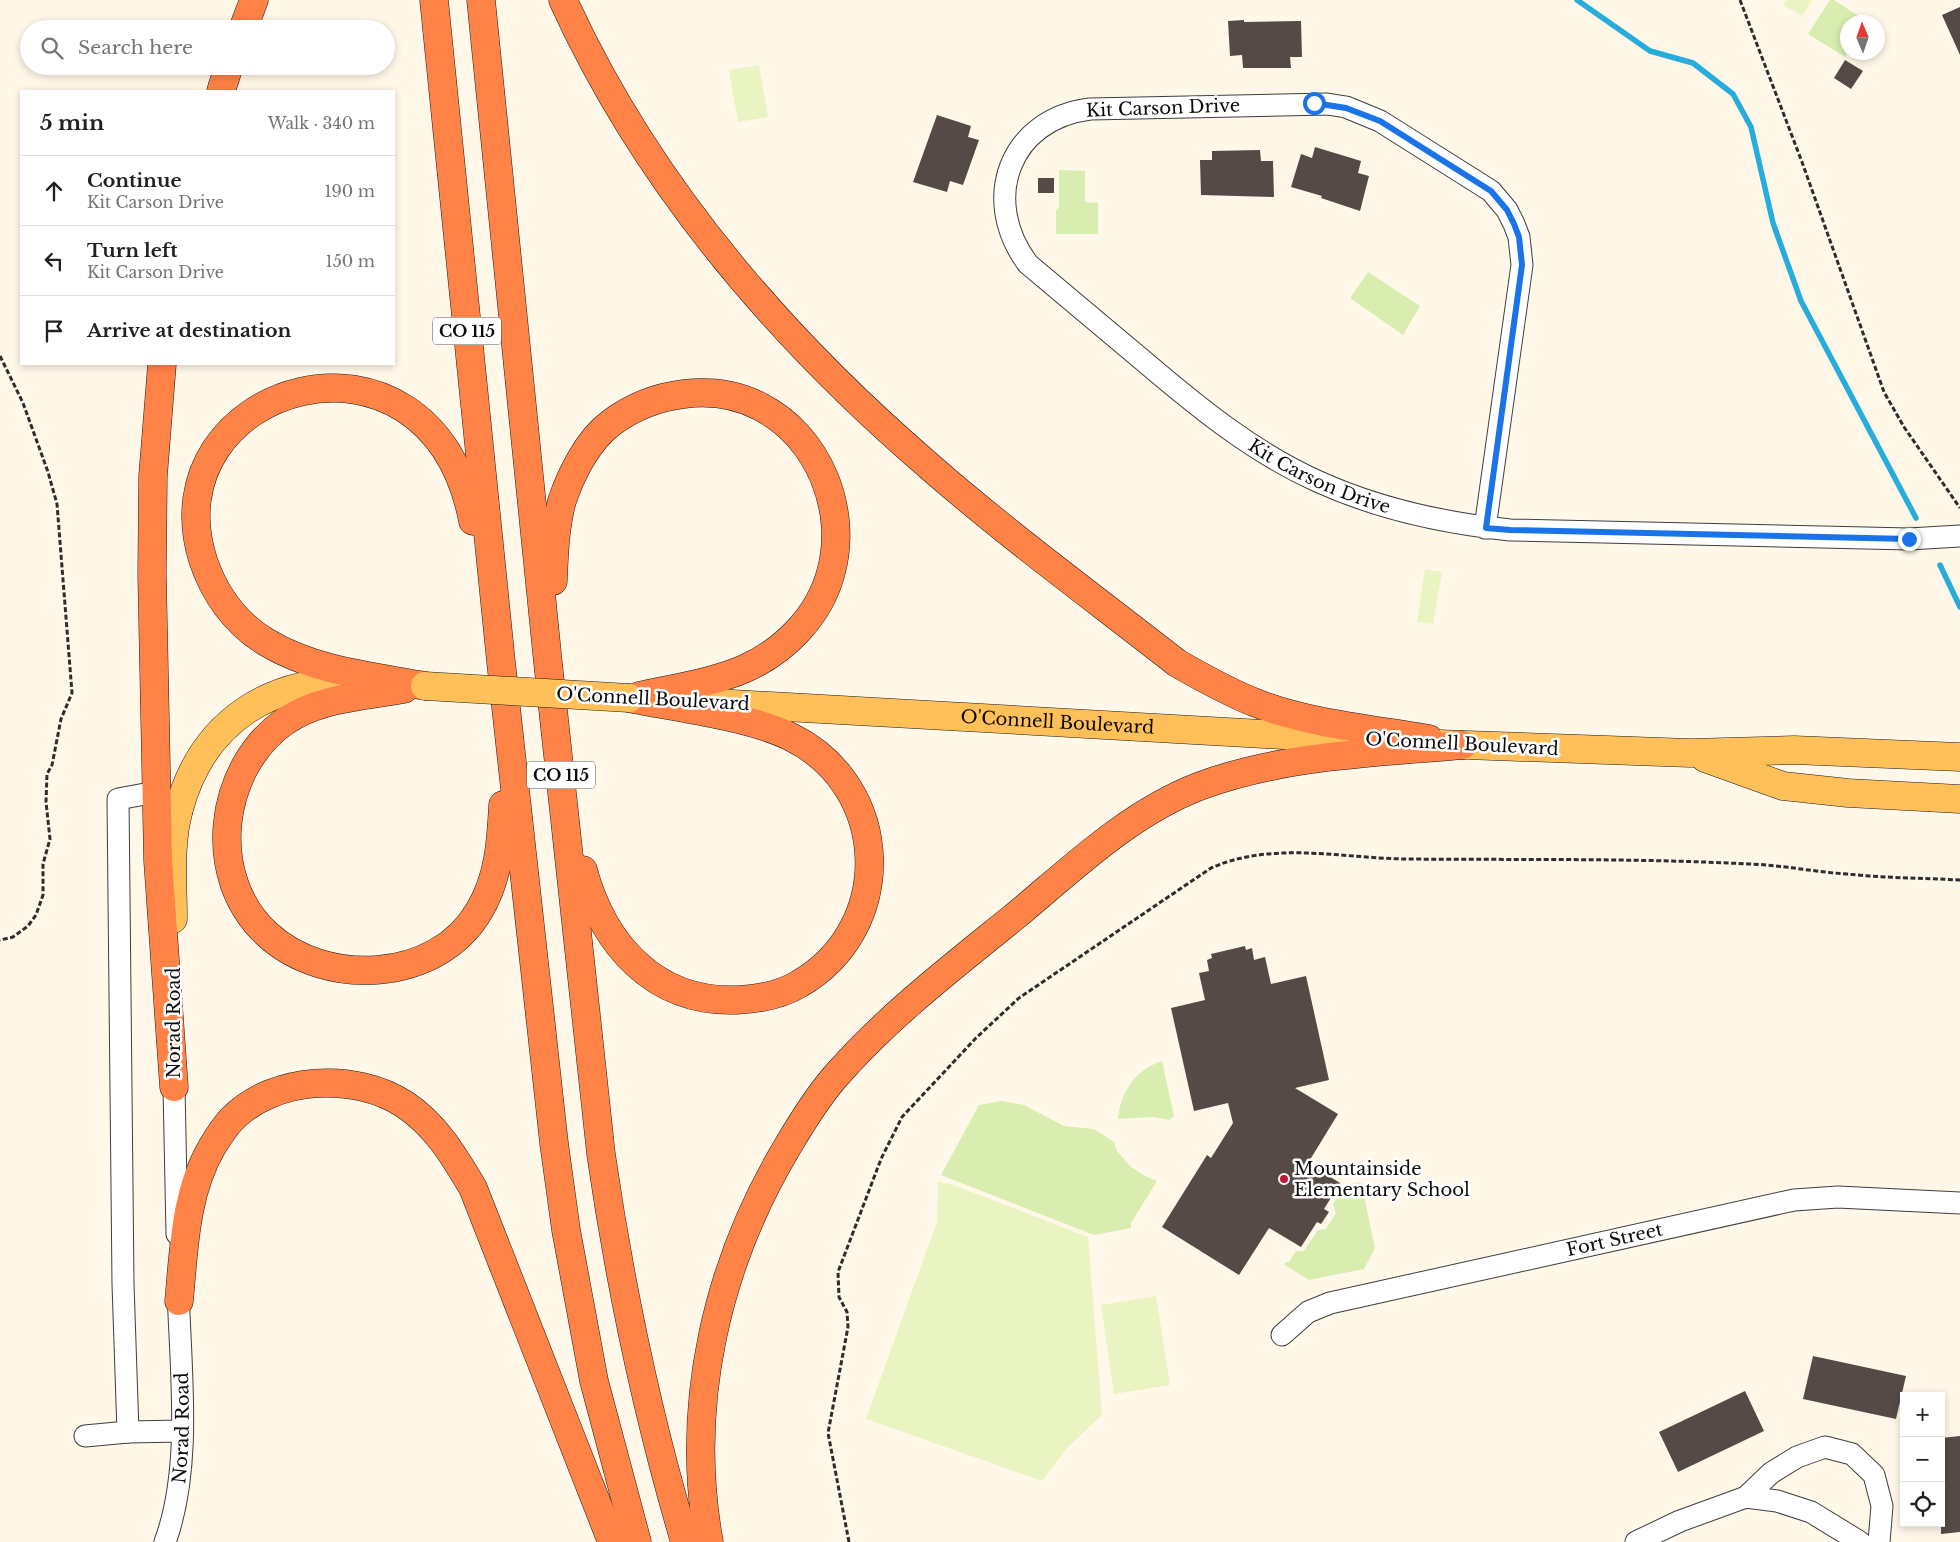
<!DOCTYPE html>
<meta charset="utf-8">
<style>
body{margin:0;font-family:"Libre Baskerville",serif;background:#f6f6f6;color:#202124}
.controls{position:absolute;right:15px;bottom:15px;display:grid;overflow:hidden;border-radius:0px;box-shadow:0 2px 8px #0003}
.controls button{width:45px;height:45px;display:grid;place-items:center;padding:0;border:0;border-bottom:1px solid #e0e0e0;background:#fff;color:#202124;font:25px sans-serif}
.compass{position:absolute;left:1840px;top:15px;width:45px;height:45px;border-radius:50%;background:#fff;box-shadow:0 2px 8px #0003;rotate:358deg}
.stop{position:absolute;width:15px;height:15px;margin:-11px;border:4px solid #1a73e8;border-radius:50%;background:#fff}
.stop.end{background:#1a73e8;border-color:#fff;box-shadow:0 1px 5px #0008}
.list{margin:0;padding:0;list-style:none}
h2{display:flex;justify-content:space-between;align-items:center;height:65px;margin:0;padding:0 20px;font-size:21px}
h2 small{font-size:16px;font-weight:400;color:#757577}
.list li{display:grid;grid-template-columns:32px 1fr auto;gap:15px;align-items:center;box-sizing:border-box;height:70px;padding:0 20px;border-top:1px solid #e0e0e0}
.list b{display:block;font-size:19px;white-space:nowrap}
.list p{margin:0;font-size:16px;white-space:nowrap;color:#757577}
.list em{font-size:16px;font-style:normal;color:#757577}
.icon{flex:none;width:28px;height:28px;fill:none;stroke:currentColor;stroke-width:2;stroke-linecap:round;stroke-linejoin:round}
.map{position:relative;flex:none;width:1960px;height:1542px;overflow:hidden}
.search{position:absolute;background:#fff;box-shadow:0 2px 8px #0003;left:20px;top:20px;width:375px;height:55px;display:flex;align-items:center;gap:12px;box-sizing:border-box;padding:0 18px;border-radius:28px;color:#757577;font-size:19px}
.panel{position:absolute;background:#fff;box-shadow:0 2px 8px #0003;left:20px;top:90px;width:375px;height:275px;border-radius:0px}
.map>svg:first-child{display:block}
.green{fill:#d8edaf}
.pitch{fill:#e9f4c2}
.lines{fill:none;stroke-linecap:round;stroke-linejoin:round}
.stream{stroke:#27addc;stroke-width:5.5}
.building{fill:#554a46}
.minor-casing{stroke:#3e3e3e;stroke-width:23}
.major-casing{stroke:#1c1c1c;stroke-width:29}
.highway-casing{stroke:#1c1c1c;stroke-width:29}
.path{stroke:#2d2d2d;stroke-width:3;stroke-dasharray:5 2.5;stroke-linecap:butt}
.minor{stroke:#fff;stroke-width:21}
.major{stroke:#ffc059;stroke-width:28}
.highway{stroke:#ff8247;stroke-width:28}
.major-bridge-casing{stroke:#1c1c1c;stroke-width:29;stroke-linecap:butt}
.major-bridge{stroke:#ffc059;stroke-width:28}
.route{stroke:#1a73e8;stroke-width:6}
.poi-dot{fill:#c91537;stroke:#fff;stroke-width:2}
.labels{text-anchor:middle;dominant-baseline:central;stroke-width:5;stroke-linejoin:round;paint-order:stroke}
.shield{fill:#fff;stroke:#545454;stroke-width:1}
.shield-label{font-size:16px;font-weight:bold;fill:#0b0b0b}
.street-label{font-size:18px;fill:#0b0b0b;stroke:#fff}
.poi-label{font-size:18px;fill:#0b0b0b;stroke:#fff;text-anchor:start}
</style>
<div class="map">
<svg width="1960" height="1542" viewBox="0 0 1960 1542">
<rect width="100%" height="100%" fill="#fff8e9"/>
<g class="green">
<path d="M1830,0H1834L1868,22H1848V53L1845,57L1808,34Z"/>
<path d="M1059,170L1085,171V202L1098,203V234H1056V210L1059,207Z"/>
<path d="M1368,272L1420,306L1403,335L1350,298Z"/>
<path d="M1162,1061L1174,1116L1169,1120L1153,1117L1118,1119C1121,1091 1135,1070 1162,1061Z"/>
<path d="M1001,1101L1024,1105L1064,1126L1094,1129L1114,1142L1117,1151L1131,1167L1147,1177L1157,1181L1131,1223V1228L1094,1235L941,1175L979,1105Z"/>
<path d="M1361,1182L1375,1248L1364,1269L1309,1280L1285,1265V1262H1289L1296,1251H1304L1318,1230L1326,1229L1336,1213L1333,1204L1345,1185Z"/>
</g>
<g class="pitch">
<path d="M1786,0H1812L1802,16L1783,5Z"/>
<path d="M759,65L768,117L738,122L729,70Z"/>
<path d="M1425,569L1442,572L1433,624L1417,622Z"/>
<path d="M938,1182L951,1184L1088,1237L1102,1415L1066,1449L1042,1481L866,1419L937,1222Z"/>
<path d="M1156,1296L1170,1385L1114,1394L1101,1305Z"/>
</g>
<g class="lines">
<g class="stream">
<path d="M1577,0L1650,51L1693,63L1733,94L1751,127L1773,223L1801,301L1916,518"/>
<path d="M1940,565L1960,607"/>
</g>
</g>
<g class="building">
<path d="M1960,7V55L1942,15Z"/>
<path d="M1244,20V22L1301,21L1302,57H1290L1291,68H1243L1242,55L1230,56L1228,21Z"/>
<path d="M1845,60L1863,71L1851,89L1834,78Z"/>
<path d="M937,115L971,126L968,137L979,140L963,185L950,181L947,192L913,182Z"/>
<path d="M1315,147L1361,161L1358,173L1369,176L1360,211L1321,198L1322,196L1291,187L1301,154L1312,158Z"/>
<path d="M1260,150L1261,161H1273L1274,197L1201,195L1200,160H1212V151Z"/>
<rect x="1038" y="178" width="16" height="15"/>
<path d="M1245,946L1246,950L1252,948L1254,960L1265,957L1271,984L1306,976L1329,1080L1295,1088L1338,1114L1308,1163L1340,1183L1324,1209L1329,1212L1321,1224L1317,1222L1301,1247L1269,1228L1239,1275L1162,1227L1207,1155L1211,1158L1233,1123L1228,1103L1194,1111L1171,1008L1205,1000L1199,973L1209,971L1207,960L1212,958L1211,954Z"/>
<path d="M1813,1356L1906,1376L1896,1419L1803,1399Z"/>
<path d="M1745,1391L1764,1431L1678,1472L1659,1432Z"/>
<path d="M1960,1436V1532L1941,1534V1438Z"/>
</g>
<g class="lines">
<defs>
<g id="minor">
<path id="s1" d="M1485,528L1522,265L1519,237L1514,224L1507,210L1491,191L1380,121L1346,107L1327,104L1090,109C1009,119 980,200 1028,264C1067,297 1107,330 1146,363C1199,408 1253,452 1317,481C1378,509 1443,523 1510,530L1909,539L1960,536"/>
<path d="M156,792L118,799L123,1284L128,1432L182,1431"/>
<path d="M174,1087L177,1234"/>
<path id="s2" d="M1282,1335L1308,1312L1330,1303L1794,1200L1838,1197L1960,1203"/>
<path d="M85,1436L128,1432"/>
<path d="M1746,1497L1771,1473L1797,1457L1825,1447L1852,1454L1874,1475L1882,1506L1879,1542"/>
<path id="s3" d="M165,1542C193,1466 180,1368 178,1287"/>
<path d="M1636,1542L1680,1521L1746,1497L1777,1501L1811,1512L1860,1542"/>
</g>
<g id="major">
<path id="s4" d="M698,702L1371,740"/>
<path d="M1439,744L1690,753L1794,750L1960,757"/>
<path d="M1705,758L1783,786L1848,793L1960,799"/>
<path d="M173,919C173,883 169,844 179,809C203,719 275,676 366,682"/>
</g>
<g id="highway">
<path d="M434,0L501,662L554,1143L566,1230L594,1381L637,1542"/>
<path d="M481,0L548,663L601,1154C620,1285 647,1414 685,1542"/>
<path d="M563,0C646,183 778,336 929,466C1008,535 1094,598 1177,663C1203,678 1228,692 1256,703C1310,724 1372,729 1429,739"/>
<path d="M243,29L254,0"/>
<path d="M221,91L229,66"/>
<path d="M162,364L153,476L152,574L158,861L174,1087"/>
<path d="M553,581C554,555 555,526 562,501C571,474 588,440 611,423C652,392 714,382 761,407C819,437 848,510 831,572C820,615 785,651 744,669C711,683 674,688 639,696"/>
<path d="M425,686C371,676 314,671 266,642C235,623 214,593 203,560C148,385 430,299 473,521"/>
<path d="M404,689C364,696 318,698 284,722C218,769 205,877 267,934C325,988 437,983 479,911C499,878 501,842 503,805"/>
<path d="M583,870C603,944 654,1003 737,1000C757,999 781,995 799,984C896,928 892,787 791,737C749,716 677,708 629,698"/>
<path d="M179,1301C184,1249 185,1193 212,1147C218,1137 224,1127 232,1119C274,1076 355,1072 404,1104C436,1125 454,1156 473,1188L612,1542"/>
<path d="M709,1542C684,1404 717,1263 789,1144C802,1122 817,1098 834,1078C887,1017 951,968 1014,917C1072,869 1129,813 1200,786C1283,755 1375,753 1462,745"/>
</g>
</defs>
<use href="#minor" class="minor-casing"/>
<use href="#major" class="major-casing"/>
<use href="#highway" class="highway-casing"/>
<g class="path">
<path d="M1740,0L1802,162L1884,392L1904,427L1960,508"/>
<path d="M0,356L23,403L48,472L57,504L72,693L61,719L52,765L47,774L46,802L50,839L43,864V895L36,915L28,926L13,937L0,940"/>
<path d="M849,1542L828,1433L848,1327L847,1312L839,1297L838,1272L881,1159L902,1117L976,1038L1019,998L1211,868C1272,841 1340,858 1405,859C1520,860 1634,858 1749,864C1782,865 1814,872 1847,874C1884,878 1922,878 1960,880"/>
</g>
<use href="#minor" class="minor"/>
<use href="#major" class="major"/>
<use href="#highway" class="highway"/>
<defs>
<path id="major-bridge" d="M425,686L629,698"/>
</defs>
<use href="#major-bridge" class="major-bridge-casing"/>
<use href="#major-bridge" class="major-bridge"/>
</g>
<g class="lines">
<path class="route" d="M1314,103L1346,108L1380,121L1491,191L1507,210L1514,224L1519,237L1522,265L1486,528L1510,530L1909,539"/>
</g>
<circle class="poi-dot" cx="1284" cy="1179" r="5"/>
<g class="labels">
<g class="shield">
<rect x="433" y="317.5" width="68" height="27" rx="4"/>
<rect x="527" y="761.5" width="68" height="27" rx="4"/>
</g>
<g class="shield-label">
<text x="467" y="331">CO 115</text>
<text x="561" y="775">CO 115</text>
</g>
<g class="street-label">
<text transform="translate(1163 108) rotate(-2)">Kit Carson Drive</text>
<text stroke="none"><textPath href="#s1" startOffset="1342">Kit Carson Drive</textPath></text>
<text transform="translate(653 699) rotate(3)">O'Connell Boulevard</text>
<text stroke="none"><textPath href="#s4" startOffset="360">O'Connell Boulevard</textPath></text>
<text transform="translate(1462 744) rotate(3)">O'Connell Boulevard</text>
<text transform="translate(174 1023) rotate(-90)">Norad Road</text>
<text stroke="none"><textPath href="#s2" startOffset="350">Fort Street</textPath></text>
<text stroke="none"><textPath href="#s3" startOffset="116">Norad Road</textPath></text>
</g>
<g class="poi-label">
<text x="1294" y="1169">Mountainside<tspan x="1294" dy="21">Elementary School</tspan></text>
</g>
</g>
</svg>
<div class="controls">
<button>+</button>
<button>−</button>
<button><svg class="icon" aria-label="locate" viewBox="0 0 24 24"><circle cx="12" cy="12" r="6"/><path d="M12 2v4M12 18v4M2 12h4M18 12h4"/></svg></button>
</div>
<svg class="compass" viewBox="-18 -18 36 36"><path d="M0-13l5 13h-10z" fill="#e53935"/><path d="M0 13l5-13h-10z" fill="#757577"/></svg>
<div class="stop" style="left:1314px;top:103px"></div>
<div class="stop end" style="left:1909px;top:539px"></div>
<div class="search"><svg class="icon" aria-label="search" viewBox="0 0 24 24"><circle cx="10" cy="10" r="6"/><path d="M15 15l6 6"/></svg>Search here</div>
<section class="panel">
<h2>5 min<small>Walk · 340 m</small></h2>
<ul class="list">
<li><svg class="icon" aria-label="ahead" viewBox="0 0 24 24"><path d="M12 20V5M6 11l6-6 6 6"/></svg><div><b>Continue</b><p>Kit Carson Drive</p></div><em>190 m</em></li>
<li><svg class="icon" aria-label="left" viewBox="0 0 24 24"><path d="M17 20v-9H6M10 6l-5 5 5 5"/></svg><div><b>Turn left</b><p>Kit Carson Drive</p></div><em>150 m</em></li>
<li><svg class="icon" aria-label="arrive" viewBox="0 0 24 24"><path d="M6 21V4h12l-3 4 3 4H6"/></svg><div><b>Arrive at destination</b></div></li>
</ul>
</section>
</div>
